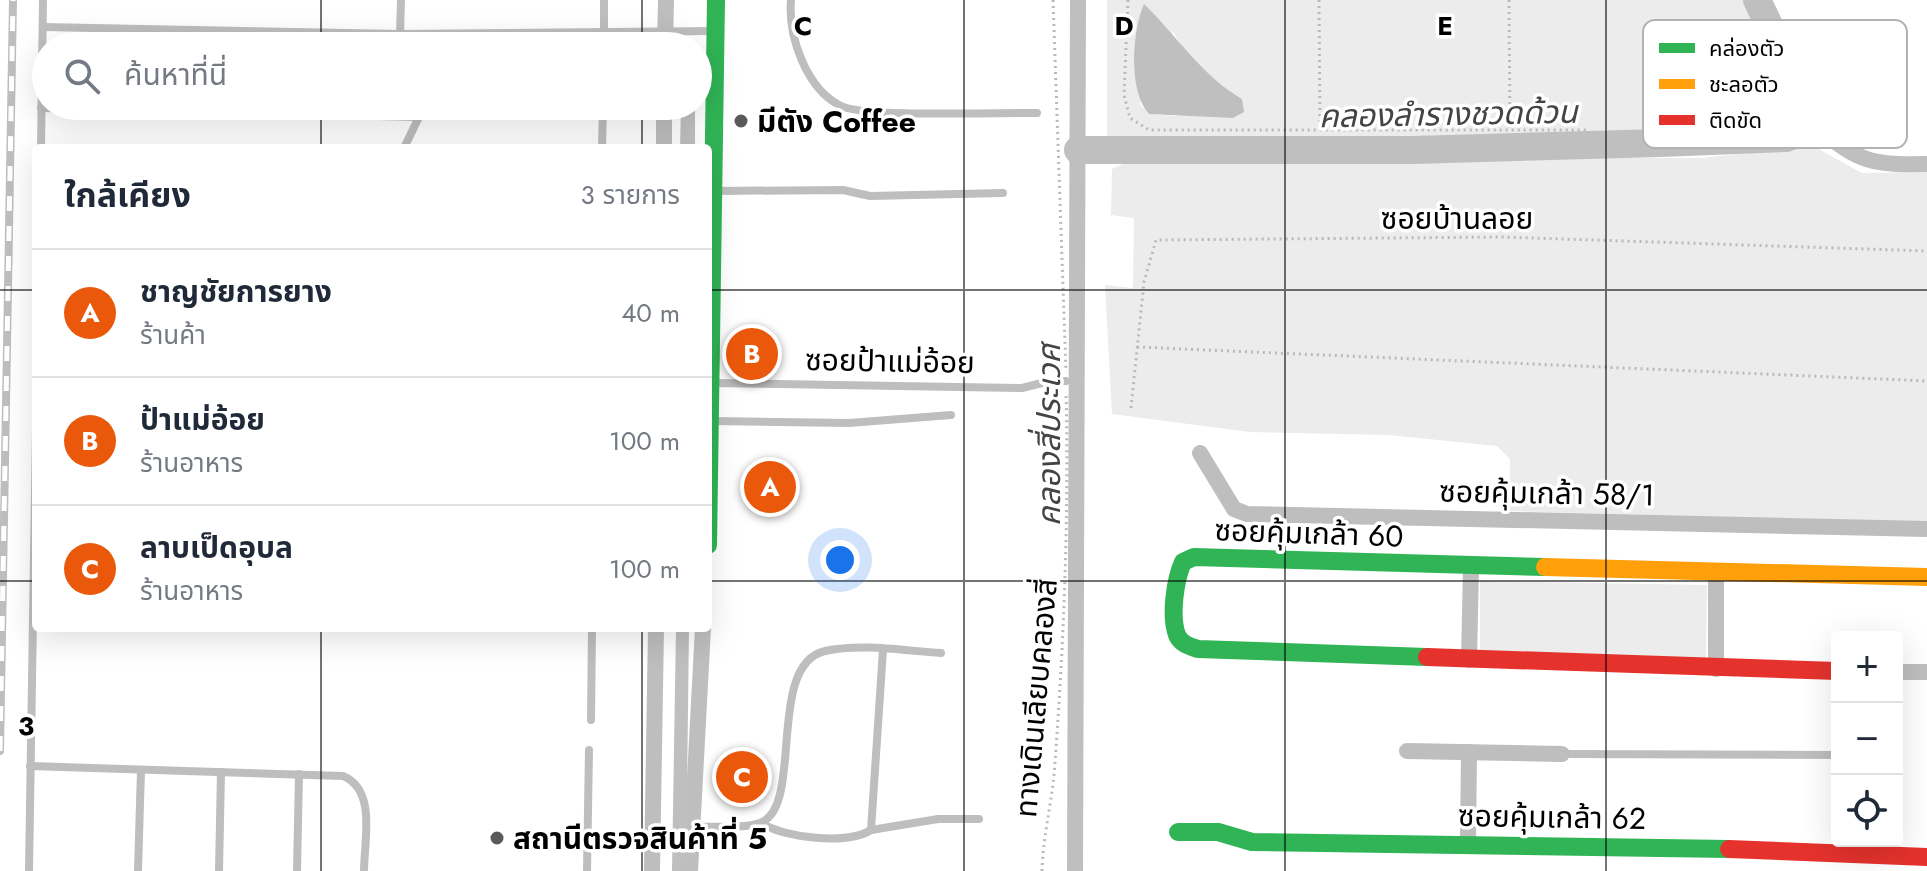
<!DOCTYPE html>
<html lang="th">
<meta charset="utf-8">
<style>
body{margin:0;font-family:Jost,"Noto Sans Thai",sans-serif;background:#f6f6f7;color:#1f2937}
.controls{position:absolute;right:24px;bottom:24px;display:grid;overflow:hidden;border-radius:8px;box-shadow:0 8px 32px #0002}
.controls button{width:72px;height:72px;display:grid;place-items:center;padding:0;border:0;border-bottom:2px solid #e0e1e3;background:#fff;color:#1f2937;font:40px sans-serif}
.you{position:absolute;left:840px;top:560px;width:28px;height:28px;margin:-20px;border:6px solid #fff;border-radius:50%;background:#1a73e8;box-shadow:0 0 0 12px #1a73e833}
.badge{display:grid;place-items:center;width:52px;height:52px;border-radius:50%;background:#ea580c;color:#fff;font-size:26px;font-weight:700}
.pin{position:absolute;translate:-50% -50%;border:4px solid #fff;box-shadow:0 2px 8px #0006}
.list{margin:0;padding:0;list-style:none}
h2{display:flex;justify-content:space-between;align-items:center;height:104px;margin:0;padding:0 32px;font-size:34px}
h2 small{font-size:26px;font-weight:400;color:#747a83}
.list li{display:grid;grid-template-columns:52px 1fr auto;gap:24px;align-items:center;box-sizing:border-box;height:128px;padding:0 32px;border-top:2px solid #e0e1e3}
.list b{display:block;font-size:30px;white-space:nowrap}
.list p{margin:0;font-size:26px;white-space:nowrap;color:#747a83}
.list em{font-size:26px;font-style:normal;color:#747a83}
.icon{flex:none;width:44px;height:44px;fill:none;stroke:currentColor;stroke-width:2;stroke-linecap:round;stroke-linejoin:round}
.map{position:relative;flex:none;width:1927px;height:871px;overflow:hidden}
.search{position:absolute;background:#fff;box-shadow:0 8px 32px #0002;left:32px;top:32px;width:680px;height:88px;display:flex;align-items:center;gap:20px;box-sizing:border-box;padding:0 28px;border-radius:44px;color:#747a83;font-size:30px}
.panel{position:absolute;background:#fff;box-shadow:0 8px 32px #0002;left:32px;top:144px;width:680px;height:488px;border-radius:8px}
.map>svg:first-child{display:block}
.green{fill:#ececec;fill-rule:evenodd}
.water{fill:#bfbfbf}
.lines{fill:none;stroke-linecap:round;stroke-linejoin:round}
.canal{stroke:#bfbfbf;stroke-width:16}
.river{stroke:#bfbfbf;stroke-width:28}
.path{stroke:#b9b9b9;stroke-width:3;stroke-dasharray:2 4;stroke-linecap:butt}
.lane{stroke:#bebebe;stroke-width:8}
.street{stroke:#bebebe;stroke-width:16}
.fast{stroke:#30b455;stroke-width:18}
.slow{stroke:#ff9f0a;stroke-width:18}
.jam{stroke:#e5322d;stroke-width:18}
.rail-casing{stroke:#bebebe;stroke-width:8}
.rail{stroke:#fff;stroke-width:5;stroke-dasharray:15;stroke-linecap:butt}
.grid{fill:none;stroke:#000;stroke-width:2;stroke-opacity:0.55}
.poi-dot{fill:#595959;stroke:#fff;stroke-width:3}
.labels{text-anchor:middle;dominant-baseline:central;stroke-width:7;stroke-linejoin:round;paint-order:stroke}
.poi-label{font-size:30px;font-weight:bold;fill:#000;stroke:#fff;text-anchor:start}
.street-label{font-size:30px;fill:#000;stroke:#fff}
.water-label{font-size:32px;font-style:italic;fill:#444;stroke:#fff}
.key{fill:#fff;stroke:#b2b2b2;stroke-width:2}
.key-label{font-size:22px;fill:#000}
.grid-label{font-size:26px;text-anchor:middle;font-weight:bold;fill:#000;stroke:#fff;stroke-width:7;stroke-linejoin:round;paint-order:stroke}
</style>
<div class="map">
<svg width="1927" height="871" viewBox="0 0 1927 871">
<rect width="100%" height="100%" fill="#fff"/>
<g class="green">
<path d="M1107,0H1745L1802,115L1793,128L1770,133L1123,144L1107,137ZM1173,32C1190,62 1213,83 1242,99L1176,116L1149,114L1140,104Z"/>
<path d="M1813,146L1862,173L1927,172V522L1509,511L1510,459L1497,446L1389,435L1250,432L1112,414L1105,285L1133,288L1134,218L1111,215L1112,169L1137,158H1702Z"/>
<path d="M1480,581L1707,585L1706,661L1480,651Z"/>
</g>
<g class="water">
<path d="M1144,4C1178,37 1201,75 1242,99L1244,112L1233,118L1149,114C1128,91 1132,31 1144,4Z"/>
<path d="M681,106H695V148H680Z"/>
<path d="M676,628H689L686,871H672Z"/>
</g>
<g class="lines">
<g class="canal">
<path d="M1818,127C1857,163 1875,165 1927,164"/>
<path d="M1075,871L1078,0"/>
</g>
<path class="river" d="M1078,150H1413L1661,143L1786,138L1818,127L1757,0"/>
<g class="path">
<path d="M1053,0L1066,372"/>
<path d="M1128,0L1124,95L1130,118L1149,130H1587"/>
<path d="M1319,0L1320,130"/>
<path d="M1509,0L1510,128"/>
<path d="M1137,347L1927,381"/>
<path d="M1131,408L1144,282L1156,240L1502,237L1927,251"/>
<path d="M1042,871C1043,834 1053,799 1055,762C1064,639 1069,516 1066,392"/>
</g>
<g class="lane">
<path d="M401,0L400,34L412,46"/>
<path d="M791,0C788,36 806,89 841,106C866,118 1001,112 1037,113"/>
<path d="M43,27L400,34L714,31"/>
<path d="M604,46V0"/>
<path d="M41,108L419,117"/>
<path d="M41,148L43,0"/>
<path d="M404,148L419,117V106"/>
<path d="M602,148L603,106"/>
<path d="M714,191L843,190L870,196L1003,193"/>
<path d="M712,383L1022,388L1046,382L1066,381"/>
<path d="M711,421L849,423L951,415"/>
<path d="M591,720L592,628"/>
<path d="M1562,754L1837,755"/>
<path d="M30,766L343,776C377,790 364,841 364,871"/>
<path d="M761,823C785,838 847,845 871,830L883,650"/>
<path d="M693,827C710,826 745,829 760,823C805,807 765,665 825,651C862,643 905,651 941,653"/>
<path d="M871,830L938,819H979"/>
<path d="M29,871L36,429"/>
<path d="M138,871L141,770"/>
<path d="M219,871L221,772"/>
<path d="M297,871L299,774"/>
<path d="M587,871L589,750"/>
</g>
<g class="street">
<path d="M665,46L666,0"/>
<path d="M664,148V106"/>
<path d="M1200,453L1234,509L1247,514L1927,529"/>
<path d="M1469,660L1471,567"/>
<path d="M1716,669V571"/>
<path d="M1897,672H1927"/>
<path d="M1407,751L1562,754"/>
<path d="M1468,843L1469,752"/>
<path d="M652,871L656,628"/>
<path d="M690,871L703,628"/>
</g>
<g class="fast">
<path d="M708,545L716,0"/>
<path d="M1427,657L1198,649C1189,646 1181,644 1177,635C1170,616 1175,580 1183,562L1194,557L1545,567"/>
<path d="M1178,832H1218L1252,842L1729,849"/>
</g>
<path class="slow" d="M1545,567L1927,577"/>
<g class="jam">
<path d="M1427,657L1837,671"/>
<path d="M1729,849L1927,857"/>
</g>
<defs>
<path id="rail" d="M0,751L13,0"/>
</defs>
<use href="#rail" class="rail-casing"/>
<use href="#rail" class="rail"/>
</g>
<path class="grid" d="M321,0V46M642,0V46M964,0V871M1285,0V871M1606,0V871M321,106V148M642,106V148M0,290H36M708,290H1927M0,581H36M708,581H1927M321,628V871M642,628V871"/>
<g class="poi-dot">
<circle cx="741" cy="121" r="8"/>
<circle cx="497" cy="838" r="8"/>
</g>
<g class="labels">
<g class="poi-label">
<text x="757" y="121">มีตัง Coffee</text>
<text x="513" y="838">สถานีตรวจสินค้าที่ 5</text>
</g>
<g class="street-label">
<text x="1457" y="218">ซอยบ้านลอย</text>
<text transform="translate(890 361) rotate(1)">ซอยป้าแม่อ้อย</text>
<text transform="translate(1547 493) rotate(1)">ซอยคุ้มเกล้า 58/1</text>
<text transform="translate(1309 533) rotate(2)">ซอยคุ้มเกล้า 60</text>
<text transform="translate(1036 698) rotate(-85)">ทางเดินเลียบคลองสี่</text>
<text transform="translate(1552 817) rotate(1)">ซอยคุ้มเกล้า 62</text>
</g>
<g class="water-label">
<text transform="translate(1448 114) rotate(-1)">คลองลำรางชวดด้วน</text>
<text transform="translate(1049 435) rotate(-90)">คลองสี่ประเวศ</text>
</g>
</g>
<rect x="1643" y="20" width="264" height="128" rx="12" class="key"/>
<rect x="1659" y="43" width="36" height="10" fill="#30b455"/>
<rect x="1659" y="79" width="36" height="10" fill="#ff9f0a"/>
<rect x="1659" y="115" width="36" height="10" fill="#e5322d"/>
<g class="key-label">
<text x="1709" y="56">คล่องตัว</text>
<text x="1709" y="92">ชะลอตัว</text>
<text x="1709" y="128">ติดขัด</text>
</g>
<g class="grid-label">
<text x="803" y="35">C</text>
<text x="1124" y="35">D</text>
<text x="1445" y="35">E</text>
<text x="26" y="735">3</text>
</g>
</svg>
<div class="controls">
<button>+</button>
<button>−</button>
<button><svg class="icon" aria-label="locate" viewBox="0 0 24 24"><circle cx="12" cy="12" r="6"/><path d="M12 2v4M12 18v4M2 12h4M18 12h4"/></svg></button>
</div>
<div class="you"></div>
<div class="pin badge" style="left:770px;top:487px">A</div>
<div class="pin badge" style="left:752px;top:354px">B</div>
<div class="pin badge" style="left:742px;top:777px">C</div>
<div class="search"><svg class="icon" aria-label="search" viewBox="0 0 24 24"><circle cx="10" cy="10" r="6"/><path d="M15 15l6 6"/></svg>ค้นหาที่นี่</div>
<section class="panel">
<h2>ใกล้เคียง<small>3 รายการ</small></h2>
<ul class="list">
<li><span class="badge">A</span><div><b>ชาญชัยการยาง</b><p>ร้านค้า</p></div><em>40 m</em></li>
<li><span class="badge">B</span><div><b>ป้าแม่อ้อย</b><p>ร้านอาหาร</p></div><em>100 m</em></li>
<li><span class="badge">C</span><div><b>ลาบเป็ดอุบล</b><p>ร้านอาหาร</p></div><em>100 m</em></li>
</ul>
</section>
</div>
